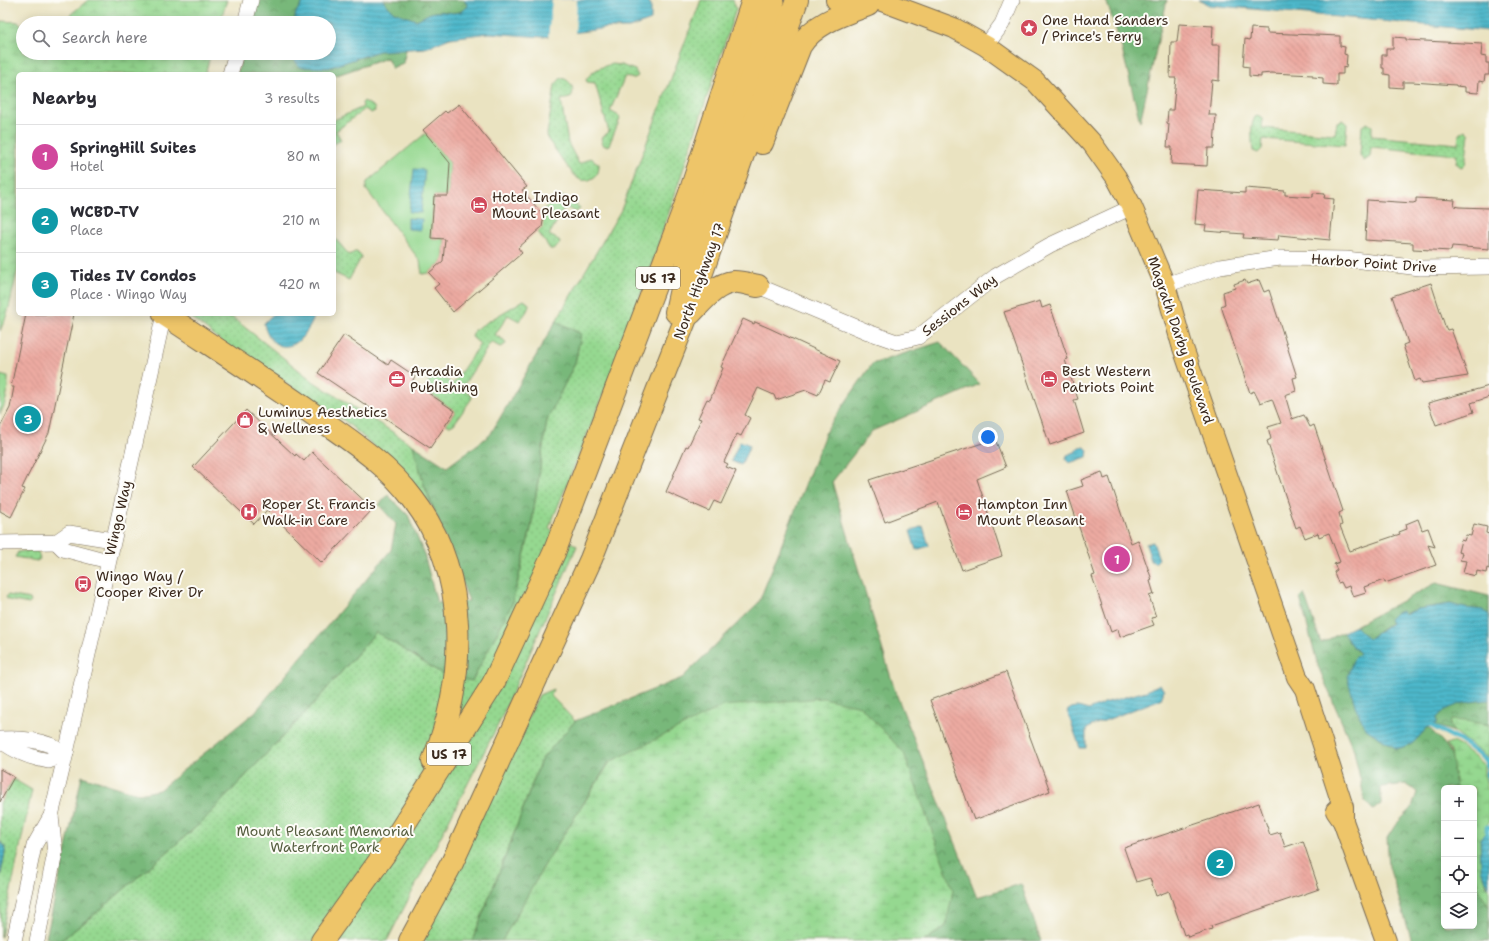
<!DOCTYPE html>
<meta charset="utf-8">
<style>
body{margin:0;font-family:"Shantell Sans",sans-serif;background:#f2f2f3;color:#2b2b33}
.controls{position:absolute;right:12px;bottom:12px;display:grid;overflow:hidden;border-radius:6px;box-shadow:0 2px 10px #0003}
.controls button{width:36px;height:36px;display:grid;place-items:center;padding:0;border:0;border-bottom:1px solid #e1e1e2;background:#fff;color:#2b2b33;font:20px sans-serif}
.you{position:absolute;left:988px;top:437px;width:14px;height:14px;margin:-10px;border:3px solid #fff;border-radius:50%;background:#1a73e8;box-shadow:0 0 0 6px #1a73e833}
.badge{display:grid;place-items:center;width:26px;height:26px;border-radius:50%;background:#2563eb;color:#fff;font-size:13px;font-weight:700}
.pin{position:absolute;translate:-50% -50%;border:2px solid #fff;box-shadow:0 1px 4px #0006}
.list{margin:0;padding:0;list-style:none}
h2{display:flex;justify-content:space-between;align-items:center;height:52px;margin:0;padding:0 16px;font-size:17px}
h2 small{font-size:13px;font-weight:400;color:#7c7c81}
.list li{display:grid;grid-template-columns:26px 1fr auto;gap:12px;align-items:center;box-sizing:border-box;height:64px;padding:0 16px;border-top:1px solid #e1e1e2}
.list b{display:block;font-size:15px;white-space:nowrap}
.list p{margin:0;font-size:13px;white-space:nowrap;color:#7c7c81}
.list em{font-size:13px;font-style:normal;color:#7c7c81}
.icon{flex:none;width:22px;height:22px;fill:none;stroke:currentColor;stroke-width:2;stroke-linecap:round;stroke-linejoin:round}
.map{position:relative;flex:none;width:1489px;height:941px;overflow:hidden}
.search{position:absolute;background:#fff;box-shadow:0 2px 10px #0003;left:16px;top:16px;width:320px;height:44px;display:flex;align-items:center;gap:10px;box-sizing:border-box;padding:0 14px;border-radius:22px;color:#7c7c81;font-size:15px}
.panel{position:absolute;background:#fff;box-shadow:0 2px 10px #0003;left:16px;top:72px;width:320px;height:244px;border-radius:6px}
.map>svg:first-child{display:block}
.grass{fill:url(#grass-dots);stroke:#688157}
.forest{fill:url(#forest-crowns);stroke:#5a714c}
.wetland{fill:url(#wetland-marsh);stroke:#688157}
.garden{fill:#95d890;stroke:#688157}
.water{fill:url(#water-rules);stroke:#447074}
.pier{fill:#eae3c1}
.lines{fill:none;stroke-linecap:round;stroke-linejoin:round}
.stream{stroke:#4db7ca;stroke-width:4.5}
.building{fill:url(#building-back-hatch)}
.minor-casing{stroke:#786b57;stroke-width:16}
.major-casing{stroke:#786b57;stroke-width:22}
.highway-casing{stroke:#786b57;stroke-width:24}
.minor{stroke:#fff;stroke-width:15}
.major{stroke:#eec569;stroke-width:20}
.highway{stroke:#eec569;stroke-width:22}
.labels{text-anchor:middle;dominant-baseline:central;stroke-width:4;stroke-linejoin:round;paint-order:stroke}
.shield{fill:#fdfcf7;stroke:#75695f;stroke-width:1}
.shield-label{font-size:13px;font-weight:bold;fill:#3b2a1e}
.poi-label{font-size:14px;fill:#3b2a1e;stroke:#fdfcf7;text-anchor:start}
.street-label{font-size:14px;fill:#3b2a1e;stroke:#fdfcf7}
.park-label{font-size:14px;fill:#565e40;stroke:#fdfcf7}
</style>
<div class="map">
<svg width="1489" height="941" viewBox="0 0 1489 941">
<defs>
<pattern id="grass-dots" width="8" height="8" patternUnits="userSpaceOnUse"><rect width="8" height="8" fill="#95d890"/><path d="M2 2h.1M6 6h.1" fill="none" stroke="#81ba7c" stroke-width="1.8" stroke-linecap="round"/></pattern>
<pattern id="forest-crowns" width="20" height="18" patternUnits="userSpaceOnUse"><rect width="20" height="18" fill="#78b87a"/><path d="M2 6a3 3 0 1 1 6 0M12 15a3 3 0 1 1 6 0" fill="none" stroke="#649663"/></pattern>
<pattern id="wetland-marsh" width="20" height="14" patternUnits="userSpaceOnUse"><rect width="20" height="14" fill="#95d890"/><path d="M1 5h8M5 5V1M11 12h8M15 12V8" fill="none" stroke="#81ba7c"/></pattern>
<pattern id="water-rules" width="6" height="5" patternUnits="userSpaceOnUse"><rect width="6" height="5" fill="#4db7ca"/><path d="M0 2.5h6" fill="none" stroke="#4195a3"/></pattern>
<pattern id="building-back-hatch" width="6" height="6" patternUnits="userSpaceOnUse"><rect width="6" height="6" fill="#ecaaa1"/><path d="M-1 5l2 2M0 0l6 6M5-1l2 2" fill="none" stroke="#cb928a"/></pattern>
</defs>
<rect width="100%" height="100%" fill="#fdfcf7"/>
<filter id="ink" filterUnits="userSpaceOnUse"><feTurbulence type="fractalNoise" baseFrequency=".025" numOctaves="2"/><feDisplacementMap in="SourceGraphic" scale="8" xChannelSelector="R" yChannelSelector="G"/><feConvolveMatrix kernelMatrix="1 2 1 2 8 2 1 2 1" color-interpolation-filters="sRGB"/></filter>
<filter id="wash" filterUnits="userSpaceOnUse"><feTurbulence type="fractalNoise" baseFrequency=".012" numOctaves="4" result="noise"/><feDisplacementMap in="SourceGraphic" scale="16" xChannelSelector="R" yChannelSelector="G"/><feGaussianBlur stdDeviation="0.9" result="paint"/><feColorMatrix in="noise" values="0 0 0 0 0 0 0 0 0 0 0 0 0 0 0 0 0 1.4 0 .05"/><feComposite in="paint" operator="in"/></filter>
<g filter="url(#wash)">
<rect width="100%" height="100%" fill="#eae3c1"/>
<g class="grass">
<path d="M701,0H733L736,9L649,273L597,411L549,528L577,546L499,723L387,941H60L94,915L203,821L317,700L376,632L444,675L512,604L531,528L547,420L575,363L581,334L556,321L621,210Z"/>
<path d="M612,64L621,65L635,70L638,76L633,79L625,76L610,111L619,116L620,119L609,145L606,146L603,145L601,138L609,132L595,83L587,82L586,80C592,70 601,67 612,64Z"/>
<path d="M561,78C570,79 577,90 570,98L561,100L568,143L579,164L591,158L599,164C599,171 598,176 591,179C588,181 583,181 579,179C571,174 555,148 548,140L547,134L555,85Z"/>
<path d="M364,101L374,107L375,111L371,113L365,109L336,131L341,140L334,144V120L363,107L362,103Z"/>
<path d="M1257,115L1263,118L1262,128L1335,134L1337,122L1342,120L1347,124L1345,145L1263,139L1262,149L1258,153L1253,151C1252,141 1249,122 1257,115Z"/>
<path d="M1367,123L1372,126V136L1458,144L1459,134L1465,130L1469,134L1465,165L1461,167L1456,163L1457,155L1371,147L1370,157L1364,161L1360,155L1362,126Z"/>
<path d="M562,196L579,207L580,209L576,212L565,207L549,235L559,240L560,243L555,249H550L534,226L537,215L558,197Z"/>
<path d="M334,237L349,255L357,251L362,256L349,280L334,273Z"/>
<path d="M524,300L529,304C529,310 523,317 519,321L508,315L495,335L504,340L506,344L500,347L491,342L462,388L471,395L472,398L454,424L450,426L446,424L455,411L424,390L432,375L438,374L453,384L480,344L472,337L474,330Z"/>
<path d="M187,314H228L314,382L413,445L423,482L433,508L403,472L345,421L222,342Z"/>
<path d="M34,550L38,552L40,559L37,561L15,557L18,552Z"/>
<path d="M8,595L30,599L31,602L29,604L8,600L6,597Z"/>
<path d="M553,689L551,696L575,721L541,760L509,847L472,941H419L539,695Z"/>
<path d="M13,779L32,790L1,937L0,879L6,847L0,842V802Z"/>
</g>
<g class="forest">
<path d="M258,0H305L296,12L294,23H251Z"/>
<path d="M384,0H464L468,6C455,19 448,9 434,12C429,13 422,18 416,20L393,12L384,2Z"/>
<path d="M1106,0H1167L1140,122L1121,45Z"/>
<path d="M406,50L403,64L392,69L387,58L334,76V74H237L243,53H293L292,56L328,68L379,51Z"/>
<path d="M556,321L581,334L575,363L547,420L531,528L512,604L472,681L444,675L376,632L317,700L203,821L94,915L60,941L46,938L82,776L139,794L159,790L255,712L391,550L396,524L379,505L388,495L408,515L424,554L437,603L469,601L423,482L413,445L447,467L490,435Z"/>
<path d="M940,342L980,384L872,431L832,482L895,691L977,897L1021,884L1041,941H924L946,926L610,761L547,861L502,941H472L509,847L541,760L575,721L682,678L759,602L827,429L872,364Z"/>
<path d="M1436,583L1489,596V616L1484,610L1465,608L1450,604L1418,609L1403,614L1368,639L1355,626Z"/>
<path d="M1304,594L1321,643L1343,632L1350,644L1360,653L1366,729L1397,749L1412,744L1428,727C1454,752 1453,753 1456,788H1444V926H1474V867L1479,890L1489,906V941H1412L1389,867L1387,838L1396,824L1412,808L1417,792L1406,784L1381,787V804L1373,810L1365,801L1354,751L1318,666L1300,598Z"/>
<path d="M1489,700V725L1466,721L1450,725L1454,732L1434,725L1437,723V718C1447,703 1472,701 1489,700Z"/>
</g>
<g class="wetland">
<path d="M88,0H227L220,23H66L71,14Z"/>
<path d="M0,21L18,22L23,28V53H42L46,58L49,53H211L205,74H18V268L8,312L0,331Z"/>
<path d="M823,698L860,706L904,753L953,890L946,926L924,941H502L547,861L610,762L723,706Z"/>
<path d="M1451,720L1466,721L1489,725V759L1454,732L1450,725Z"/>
<path d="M1452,742L1462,747L1484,765V773L1489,794V823L1485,827L1486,832L1480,838L1486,885L1489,888V906L1479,890L1474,867V788H1456L1451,751L1446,744Z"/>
</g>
<g class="garden">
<path d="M426,133L450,163L448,196H434L431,238L445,239L443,261L429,273L422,274L420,261L366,189L367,182Z"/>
<path d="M0,375L8,377C8,392 7,401 0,414Z"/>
</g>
<g class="water">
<path d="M305,0H384V2L394,12L416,20C422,18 428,13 434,12C448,9 455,19 468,6L464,0H646L651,4V20L629,28H608L543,37L489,33L450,38L425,48L379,51L328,68L299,67L292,56L293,53H329V23H294L296,12Z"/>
<path d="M1199,0H1489V31L1209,5Z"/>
<path d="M414,169L425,170L421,213L409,212Z"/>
<path d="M408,218L422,219L421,230L408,229Z"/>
<path d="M273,314H314C315,322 301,341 294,344C277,352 266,337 264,323Z"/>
<path d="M740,441L750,445L741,465L731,461Z"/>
<path d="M1079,447H1085L1088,450L1087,457L1069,463L1066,460L1067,455L1075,452Z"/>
<path d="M923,526L929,546L916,550L910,531Z"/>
<path d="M1153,542L1159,559L1155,563L1151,561L1146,544Z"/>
<path d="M1450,604L1465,608L1484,610L1489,616V700C1473,701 1447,704 1437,718V724L1430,725L1412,744L1397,749L1366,729L1356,709L1347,677L1353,660L1360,653L1350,644L1343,632L1355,626L1368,639L1391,624L1389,619L1395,613L1402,611L1404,614L1418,609Z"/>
<path d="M1160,684L1164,691L1161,699L1091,726L1086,730V748H1080L1067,711C1076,704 1079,708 1089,710L1104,703L1146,691Z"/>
<path d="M1488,830L1489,837V888L1481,870L1480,838Z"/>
<path d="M0,842L6,847L0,879Z"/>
</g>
<path class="pier" d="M552,0H577L575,34L548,38Z"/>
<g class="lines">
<g class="stream">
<path d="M1430,725L1461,741L1487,761L1489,780"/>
<path d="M1487,835V827H1489"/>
</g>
</g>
<g id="blocks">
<g class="building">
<path d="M1179,24L1213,26L1212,45H1220L1219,81L1212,80L1209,115H1216L1214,148H1208L1207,166L1171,164L1172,147H1167L1169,124L1167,123L1168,110H1173L1176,78H1170L1171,42H1177Z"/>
<path d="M1251,28L1267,29V33L1340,36V46L1345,47L1344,54L1347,55L1346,68L1343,67V74H1337V85L1323,84V78L1313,77V75L1271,73L1261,74V77L1249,76V67L1243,66L1245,39L1250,40Z"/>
<path d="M1393,37L1406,38V40L1482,44L1481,56L1486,57V63H1489V75H1485L1484,82L1479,81L1478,93L1465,92V87L1456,86V85L1412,82H1403V88L1390,87V75L1384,74V68H1382V55H1386V49H1393Z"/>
<path d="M459,104L527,187L522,190L544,216L542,227L518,248L522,253L453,312L434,288L439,284L429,273L443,261L445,239L431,238L434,196H448L450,163L423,130L445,111L447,113Z"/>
<path d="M1245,188L1285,191V195L1313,197V193L1325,194L1324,198L1334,199L1330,240L1279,235L1278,240L1243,238L1244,234L1205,231L1206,225L1195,224L1198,190L1245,193Z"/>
<path d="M1416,198L1455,200L1454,206L1459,207L1489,208V249L1452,246L1451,251L1413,249V243L1365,240L1367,200L1413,203L1416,202Z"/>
<path d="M1245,280L1247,284L1259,280L1264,292L1269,290L1297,377L1293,378L1296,391L1285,395L1292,419L1304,415L1310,427L1314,425L1343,511L1339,513L1342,525L1340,526L1350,551L1400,534L1399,532L1407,529L1406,524L1418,519L1422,530L1428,528L1435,547L1428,545L1436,565L1385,583L1384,580L1364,587L1366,593L1353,597L1349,586L1344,588L1341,582L1338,583L1334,572L1337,570L1334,564L1340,562L1329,533L1319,537L1318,533L1305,538L1300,526L1296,528L1267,441L1271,439L1268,427L1281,423L1272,399L1260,403L1254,391L1250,393L1221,306L1225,304L1223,292L1235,288L1234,284Z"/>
<path d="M1431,283L1445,326L1447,330L1451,329L1468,376L1422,383L1420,379L1415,381L1403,345L1408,343L1392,296Z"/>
<path d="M1040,301L1042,308L1050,305L1068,359L1065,360L1078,399L1074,400L1084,433L1050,445L1004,312Z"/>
<path d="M26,314H74L49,433L22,488L25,489L11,517L0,511V427L10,408L14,387H11Z"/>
<path d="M743,319L754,324L755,322L769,328L840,361L830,382L825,380L818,395L806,390L776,400L774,395L758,388L745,415L750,418L741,436L737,434L724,462L728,464L726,467L736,471L721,504L714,501L709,511L666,492L686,446L688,447L701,419L698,418L707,399L710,400L723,368L721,367Z"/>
<path d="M344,335L388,365L391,360L415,376L412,382L455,411L430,448L318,373Z"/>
<path d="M1489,386V397L1471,403L1474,412L1436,425L1428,403Z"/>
<path d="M246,410L295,456L296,454L304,461L312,452L373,509L322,563L267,510L254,524L193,467Z"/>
<path d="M995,439L1006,467L977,479L1002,556L962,570L938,502L885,522L869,480Z"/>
<path d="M1102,472L1104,479L1109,477L1131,543L1138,540L1152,580L1150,581L1154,594L1149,596L1156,617L1151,618L1154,625L1120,637L1118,629L1111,632L1092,576L1095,575L1067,491L1083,486L1081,480Z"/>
<path d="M1474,524L1487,527L1486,533L1489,534V569L1487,568L1486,573L1477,571L1476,576L1463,573L1466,561L1460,560L1462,553L1458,552L1461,540L1464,541L1466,535L1471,536Z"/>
<path d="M1006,672L1050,791L974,820L930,700Z"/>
<path d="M0,769L14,777L0,802Z"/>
<path d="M1259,803L1270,835L1280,832L1285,847L1303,841L1319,889L1211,926L1212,929L1188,937L1187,934L1184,935L1169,891L1156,896L1150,878L1136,882L1124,848Z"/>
</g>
</g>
</g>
<g filter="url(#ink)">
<use href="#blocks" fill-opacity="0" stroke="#786b57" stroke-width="1"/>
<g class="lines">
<defs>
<g id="minor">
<path d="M245,23L251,0"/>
<path d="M986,46L1002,24L1012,0"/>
<path d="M230,74L236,53"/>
<path d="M1165,285L1220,267L1280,258L1346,259L1420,268L1489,267"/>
<path d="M758,286L868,332L897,342L918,337L996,276L1050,245L1132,207"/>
<path d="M56,542L63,549L108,561"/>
<path d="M0,543L56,542L69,533L113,540"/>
<path d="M0,739C16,738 35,739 50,745C57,748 58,752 66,753"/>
<path d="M0,740C14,751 31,758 49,761L59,752"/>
<path d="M14,941L34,846L51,816L66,753L164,314"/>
<path d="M37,941L55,853L51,816"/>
</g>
<g id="major">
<path d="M836,0L848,5H869"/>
<path d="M879,0L954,28L986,46L1035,81L1092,143L1116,177L1132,207L1165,285L1182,345L1297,677L1305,689L1343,807V821"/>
<path d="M1336,811L1343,821L1386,941"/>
</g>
<g id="highway">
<path d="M762,143L800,46C814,23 844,14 868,5"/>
<path d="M676,312L688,256L773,7L772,0"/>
<path d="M691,313C703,301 716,284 733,282C740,281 751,285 758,286"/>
<path d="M164,314C215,348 267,381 317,417C351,441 387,464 413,499C470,574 467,678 433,761"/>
<path d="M322,941L393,842L493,684L554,553L689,196L753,0"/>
<path d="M410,941L452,863L591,559L686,318L797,0"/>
</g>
</defs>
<use href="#minor" class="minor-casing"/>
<use href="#major" class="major-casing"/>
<use href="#highway" class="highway-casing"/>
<use href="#minor" class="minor"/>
<use href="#major" class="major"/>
<use href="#highway" class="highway"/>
</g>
</g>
<defs>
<symbol id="sight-disc" viewBox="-11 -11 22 22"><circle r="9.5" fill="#d1495b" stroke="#fdfcf7"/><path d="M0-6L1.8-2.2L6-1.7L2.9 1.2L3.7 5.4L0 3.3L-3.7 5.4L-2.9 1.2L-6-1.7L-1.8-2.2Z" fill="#fff"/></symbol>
<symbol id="hotel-disc" viewBox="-11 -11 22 22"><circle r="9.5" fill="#d1495b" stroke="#fdfcf7"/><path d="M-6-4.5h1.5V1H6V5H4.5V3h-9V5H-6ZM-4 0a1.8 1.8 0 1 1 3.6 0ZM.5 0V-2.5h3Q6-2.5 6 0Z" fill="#fff"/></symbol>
<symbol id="office-disc" viewBox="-11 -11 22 22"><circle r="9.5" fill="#d1495b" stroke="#fdfcf7"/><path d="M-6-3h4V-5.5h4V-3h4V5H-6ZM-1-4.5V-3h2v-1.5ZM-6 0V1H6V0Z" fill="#fff"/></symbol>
<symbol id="shop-disc" viewBox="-11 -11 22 22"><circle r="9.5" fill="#d1495b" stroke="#fdfcf7"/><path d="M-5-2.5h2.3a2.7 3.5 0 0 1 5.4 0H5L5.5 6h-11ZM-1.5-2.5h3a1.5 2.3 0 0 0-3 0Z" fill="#fff"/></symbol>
<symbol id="hospital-disc" viewBox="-11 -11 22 22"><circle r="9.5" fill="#d1495b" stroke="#fdfcf7"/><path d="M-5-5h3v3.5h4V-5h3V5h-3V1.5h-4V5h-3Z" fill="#fff"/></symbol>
<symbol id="bus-disc" viewBox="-11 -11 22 22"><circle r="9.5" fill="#d1495b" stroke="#fdfcf7"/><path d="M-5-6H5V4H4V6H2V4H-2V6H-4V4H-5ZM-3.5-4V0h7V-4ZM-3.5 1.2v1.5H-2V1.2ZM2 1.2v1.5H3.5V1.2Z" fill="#fff"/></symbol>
</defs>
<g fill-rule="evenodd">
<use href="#sight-disc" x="1019" y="18" width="20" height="20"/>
<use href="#hotel-disc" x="469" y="195" width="20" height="20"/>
<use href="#office-disc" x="387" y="369" width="20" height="20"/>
<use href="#hotel-disc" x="1039" y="369" width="20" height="20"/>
<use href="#shop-disc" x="235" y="410" width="20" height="20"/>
<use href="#hospital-disc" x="239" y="502" width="20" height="20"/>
<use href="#hotel-disc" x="954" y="502" width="20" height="20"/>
<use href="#bus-disc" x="73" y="574" width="20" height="20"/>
</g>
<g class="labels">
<g class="shield">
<rect x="636" y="267" width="44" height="22" rx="3"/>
<rect x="427" y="743" width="44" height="22" rx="3"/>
</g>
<g class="shield-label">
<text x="658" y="278">US 17</text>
<text x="449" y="754">US 17</text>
</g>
<g class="poi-label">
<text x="1042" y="20">One Hand Sanders<tspan x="1042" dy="16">/ Prince's Ferry</tspan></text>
<text x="492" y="197">Hotel Indigo<tspan x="492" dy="16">Mount Pleasant</tspan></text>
<text x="410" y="371">Arcadia<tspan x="410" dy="16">Publishing</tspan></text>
<text x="1062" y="371">Best Western<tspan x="1062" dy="16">Patriots Point</tspan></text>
<text x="258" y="412">Luminus Aesthetics<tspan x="258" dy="16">&amp; Wellness</tspan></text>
<text x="262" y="504">Roper St. Francis<tspan x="262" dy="16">Walk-in Care</tspan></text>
<text x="977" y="504">Hampton Inn<tspan x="977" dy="16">Mount Pleasant</tspan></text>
<text x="96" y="576">Wingo Way /<tspan x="96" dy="16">Cooper River Dr</tspan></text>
</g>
<g class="street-label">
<text transform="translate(1374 263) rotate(4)">Harbor Point Drive</text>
<text transform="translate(699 281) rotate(-70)">North Highway 17</text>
<text transform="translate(959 305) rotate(-38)">Sessions Way</text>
<text transform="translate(1181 340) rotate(71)">Magrath Darby Boulevard</text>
<text transform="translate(118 518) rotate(-77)">Wingo Way</text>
</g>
<g class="park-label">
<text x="325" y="831">Mount Pleasant Memorial<tspan x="325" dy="16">Waterfront Park</tspan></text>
</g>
</g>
</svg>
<div class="controls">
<button>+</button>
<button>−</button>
<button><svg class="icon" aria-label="locate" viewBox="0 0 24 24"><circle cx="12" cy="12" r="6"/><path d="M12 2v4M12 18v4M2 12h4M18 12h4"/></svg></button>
<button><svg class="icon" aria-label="layers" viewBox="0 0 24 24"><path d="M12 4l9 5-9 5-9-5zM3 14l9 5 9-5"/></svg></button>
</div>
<div class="you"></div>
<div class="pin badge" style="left:1117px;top:559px;background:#d1479c">1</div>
<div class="pin badge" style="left:1220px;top:863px;background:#0f9aa8">2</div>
<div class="pin badge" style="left:28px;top:419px;background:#0f9aa8">3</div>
<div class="search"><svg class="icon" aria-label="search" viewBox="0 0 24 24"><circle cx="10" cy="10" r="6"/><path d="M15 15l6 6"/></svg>Search here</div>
<section class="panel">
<h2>Nearby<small>3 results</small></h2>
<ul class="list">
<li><span class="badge" style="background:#d1479c">1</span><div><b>SpringHill Suites</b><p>Hotel</p></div><em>80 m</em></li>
<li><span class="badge" style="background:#0f9aa8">2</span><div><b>WCBD-TV</b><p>Place</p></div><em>210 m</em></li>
<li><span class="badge" style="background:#0f9aa8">3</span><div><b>Tides IV Condos</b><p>Place · Wingo Way</p></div><em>420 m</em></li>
</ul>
</section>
</div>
